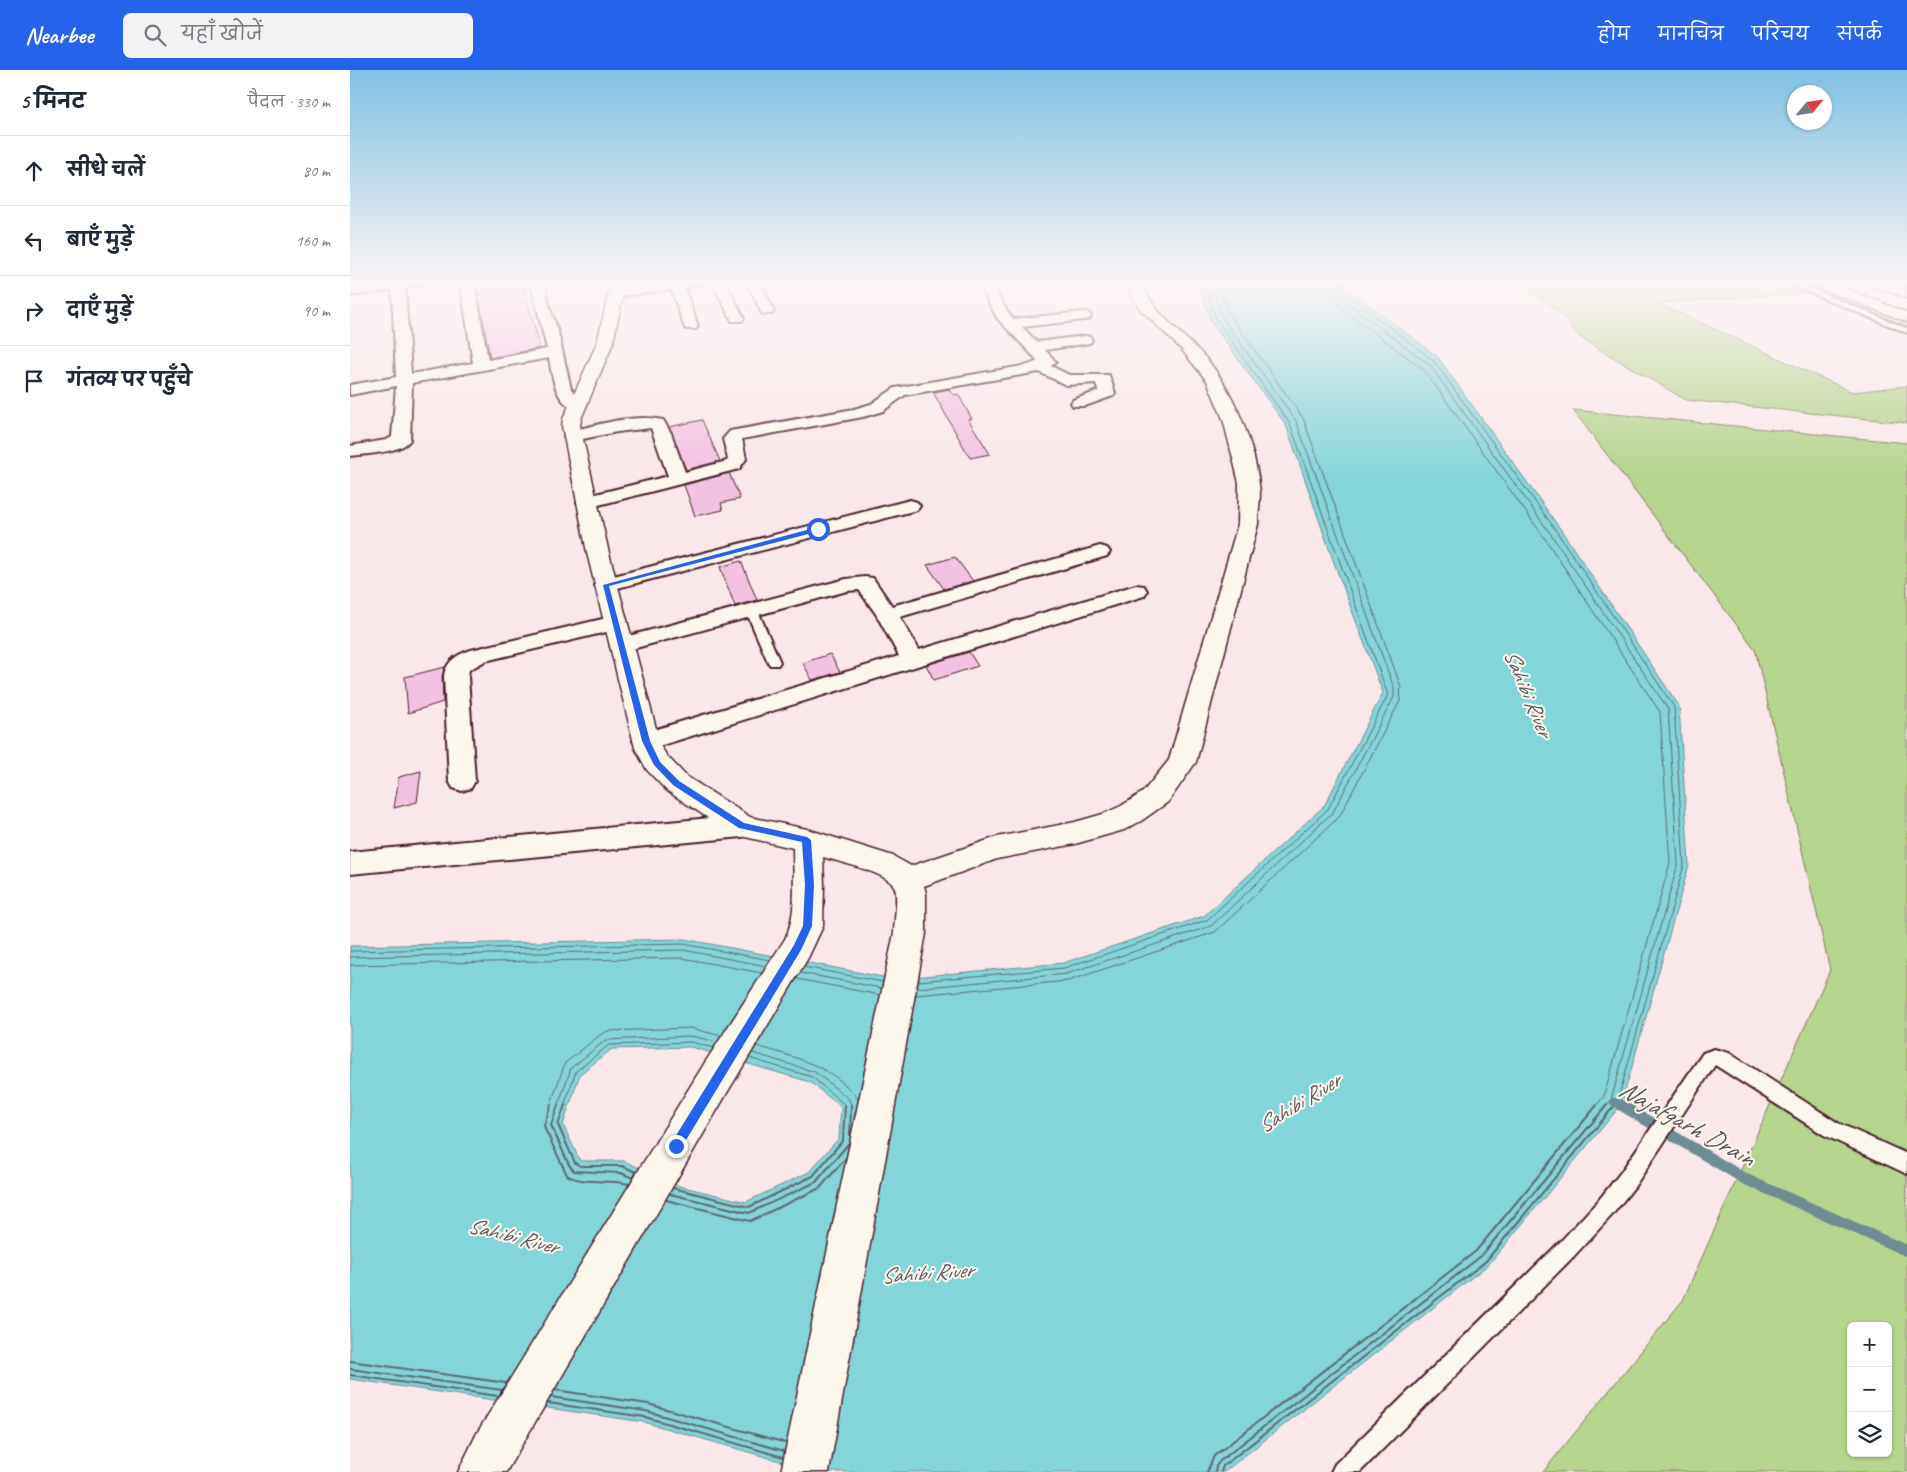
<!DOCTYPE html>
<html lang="hi">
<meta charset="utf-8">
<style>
body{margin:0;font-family:Caveat,"Playpen Sans Deva",sans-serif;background:#f2f2f3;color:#1f2937}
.controls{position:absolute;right:15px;bottom:15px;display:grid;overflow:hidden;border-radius:8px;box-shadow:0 1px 4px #0004}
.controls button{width:45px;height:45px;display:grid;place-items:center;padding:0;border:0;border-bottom:1px solid #e0e1e3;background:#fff;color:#1f2937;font:25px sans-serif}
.compass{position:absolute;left:1437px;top:15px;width:45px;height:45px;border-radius:50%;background:#fff;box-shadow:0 1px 4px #0004;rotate:61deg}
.stop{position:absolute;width:15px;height:15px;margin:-11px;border:4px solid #2563eb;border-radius:50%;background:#fff}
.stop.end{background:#2563eb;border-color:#fff;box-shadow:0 1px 5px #0008}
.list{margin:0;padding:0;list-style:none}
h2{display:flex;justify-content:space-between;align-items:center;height:65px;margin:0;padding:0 20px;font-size:21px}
h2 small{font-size:16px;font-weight:400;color:#747a83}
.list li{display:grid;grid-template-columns:32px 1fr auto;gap:15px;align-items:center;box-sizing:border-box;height:70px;padding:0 20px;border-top:1px solid #e0e1e3}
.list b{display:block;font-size:19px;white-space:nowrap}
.list em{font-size:16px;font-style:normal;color:#747a83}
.icon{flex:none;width:28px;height:28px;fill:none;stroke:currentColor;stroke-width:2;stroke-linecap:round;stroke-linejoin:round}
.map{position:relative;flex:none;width:1557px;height:1402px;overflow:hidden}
header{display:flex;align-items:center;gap:30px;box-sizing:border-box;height:70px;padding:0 25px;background:#2563eb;color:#fff}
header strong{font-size:24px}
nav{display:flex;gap:28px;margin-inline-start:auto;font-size:18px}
.search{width:350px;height:45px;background:#f2f2f3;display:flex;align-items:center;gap:12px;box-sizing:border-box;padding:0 18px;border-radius:8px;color:#747a83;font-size:19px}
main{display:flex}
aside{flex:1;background:#fff}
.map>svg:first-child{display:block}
.green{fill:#b5d48d;stroke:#807a5c;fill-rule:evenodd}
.water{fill:#84d5da;stroke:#6d8c94;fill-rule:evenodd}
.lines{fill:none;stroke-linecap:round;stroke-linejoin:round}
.shore-far1{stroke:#616871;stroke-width:1}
.shore{stroke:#616871;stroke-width:2}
.stream-far1{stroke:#6d8c94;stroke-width:8}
.stream{stroke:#6d8c94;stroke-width:11}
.building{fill:#f3c2e2;stroke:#4a1f2b}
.lane-casing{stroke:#4a1f2b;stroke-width:4}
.street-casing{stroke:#4a1f2b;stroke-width:4}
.secondary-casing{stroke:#4a1f2b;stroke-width:3}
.path{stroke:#4a1f2b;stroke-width:2;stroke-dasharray:3 2;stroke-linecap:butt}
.lane{fill:#fbf7ec;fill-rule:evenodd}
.street{fill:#fbf7ec;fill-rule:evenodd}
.secondary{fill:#fbf7ec;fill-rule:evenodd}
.route{fill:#2563eb}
.labels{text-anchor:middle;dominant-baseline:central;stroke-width:4;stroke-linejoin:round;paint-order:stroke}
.water-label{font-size:22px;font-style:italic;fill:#5b5660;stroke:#fbf7ec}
.near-water-label{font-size:26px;font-style:italic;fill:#5b5660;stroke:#fbf7ec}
</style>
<header>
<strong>Nearbee</strong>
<div class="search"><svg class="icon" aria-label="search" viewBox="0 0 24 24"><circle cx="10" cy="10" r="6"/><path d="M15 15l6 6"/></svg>यहाँ खोजें</div>
<nav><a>होम</a><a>मानचित्र</a><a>परिचय</a><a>संपर्क</a></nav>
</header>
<main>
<aside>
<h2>5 मिनट<small>पैदल · 330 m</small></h2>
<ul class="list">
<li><svg class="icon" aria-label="ahead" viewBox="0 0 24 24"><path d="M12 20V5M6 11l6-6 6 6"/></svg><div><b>सीधे चलें</b></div><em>80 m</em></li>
<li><svg class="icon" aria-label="left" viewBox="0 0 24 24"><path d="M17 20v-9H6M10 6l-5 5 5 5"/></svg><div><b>बाएँ मुड़ें</b></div><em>160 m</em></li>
<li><svg class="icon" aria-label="right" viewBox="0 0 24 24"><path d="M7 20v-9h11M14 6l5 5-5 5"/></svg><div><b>दाएँ मुड़ें</b></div><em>90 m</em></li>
<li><svg class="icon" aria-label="arrive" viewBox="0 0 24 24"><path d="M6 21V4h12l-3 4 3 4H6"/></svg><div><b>गंतव्य पर पहुँचे</b></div></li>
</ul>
</aside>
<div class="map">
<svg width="1557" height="1402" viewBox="0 0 1557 1402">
<rect width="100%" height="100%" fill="#f9e7e9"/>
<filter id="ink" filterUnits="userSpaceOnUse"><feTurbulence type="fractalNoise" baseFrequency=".02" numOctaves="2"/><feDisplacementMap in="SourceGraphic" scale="10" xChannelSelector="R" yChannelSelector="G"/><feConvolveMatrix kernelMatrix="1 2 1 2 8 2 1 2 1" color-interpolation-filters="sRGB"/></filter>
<g filter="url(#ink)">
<g class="green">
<path d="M1163,210H1424L1452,223L1308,233L1502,322L1557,316V353L1336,330L1232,269L1210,243Z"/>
<path d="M1223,340L1557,373V1402H1193L1333,1230L1480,900L1405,579ZM1501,1256H1538V1383H1501Z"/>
</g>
<path class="water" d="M848,210H995V217L1087,286L1211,460L1329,636L1339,795L1271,1035L1139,1194L874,1402H468L294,1352L0,1309V876L334,869L543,909L713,893L854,846L974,736L1033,623L983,490L936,355L861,252ZM341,977L460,1012L491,1037L489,1068L459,1102L396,1132L329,1116L274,1091H230L213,1055L230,1004L262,979Z"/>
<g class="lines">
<g class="shore-far1">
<path d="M976,210L978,223L983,231L1074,300L1196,470L1310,642L1320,793L1254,1026L1246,1036"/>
<path d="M984,210V219L988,226L1079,294L1202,466L1318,639L1328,794L1261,1030L1256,1036"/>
<path d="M990,210L992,221L1083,290L1207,462L1324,637L1334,795L1267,1033L1264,1036"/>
<path d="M0,881L333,874L420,890"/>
<path d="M0,887L333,880L416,896"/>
<path d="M0,895L332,888L412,903"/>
<path d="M454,897L533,912"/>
<path d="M451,903L531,918"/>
<path d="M447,909L530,925"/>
<path d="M569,911L714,898L857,850L978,739L1038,625L940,354L866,249L853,210"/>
<path d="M567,918L716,904L861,856L983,742L1044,627V618L946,351L871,246L860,210"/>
<path d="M566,925L718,911L865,862L989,747L1050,631L1051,617L953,348L878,243L867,210"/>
<path d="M407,976C444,987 484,996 508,1029"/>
<path d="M403,983L465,1002L498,1028L502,1036"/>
<path d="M399,988L462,1007L496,1036"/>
<path d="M200,1036L215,993L250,965L258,961L341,958L371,966"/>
<path d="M208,1036L221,998L256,970L341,966L367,972"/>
<path d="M214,1036L226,1001L259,975L341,972L363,978"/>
</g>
<g class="shore">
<path d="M201,1035L194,1055L195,1059L217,1105C235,1116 259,1108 279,1114"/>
<path d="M208,1035L201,1055L219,1095L224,1101L271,1103L283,1108"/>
<path d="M215,1035L208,1055L225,1093L230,1096H272L286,1102"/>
<path d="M500,1065L501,1035"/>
<path d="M323,1118L399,1137L463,1106L493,1070L495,1035"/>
<path d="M320,1124L399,1143L466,1112L499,1073"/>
<path d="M316,1130L400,1151L470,1118L495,1089"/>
<path d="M0,1291L156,1313"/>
<path d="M0,1299L152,1320"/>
<path d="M0,1305L148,1326"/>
<path d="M205,1320L298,1334L436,1373"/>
<path d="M201,1327L296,1341L434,1381"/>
<path d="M198,1333L295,1347L433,1387"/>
<path d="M857,1402L864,1386L1126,1181L1247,1035"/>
<path d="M865,1402L866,1396L870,1391L1131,1186L1257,1035"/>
<path d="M871,1402L873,1396L1136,1191L1265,1035"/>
</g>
<path class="stream-far1" d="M1264,1032L1273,1036"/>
<path class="stream" d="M1271,1035L1395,1109L1557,1181"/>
</g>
<g class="building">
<path d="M173,214L190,278L140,288L128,222Z"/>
<path d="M599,319L603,325L608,324L622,349H618L640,384L620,388L583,322Z"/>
<path d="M352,350L370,391L336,400L319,357Z"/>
<path d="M379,403L390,429L371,433L373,440L345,446L334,415Z"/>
<path d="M605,487L623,511L594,519L577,495Z"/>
<path d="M391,491L407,530L385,536L370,497Z"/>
<path d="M619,582L628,596L584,610L576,595Z"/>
<path d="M480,584L490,602L462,610L453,593Z"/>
<path d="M95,597L92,606L93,632L58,643L55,607Z"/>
<path d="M71,701L67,732L44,738L49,707Z"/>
</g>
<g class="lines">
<defs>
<g id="lane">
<path d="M1430,210H1440L1557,258V263Z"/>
<path d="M402,538L408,541L430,592L428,595H420L418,592L396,541Z"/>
<path d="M1364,979L1379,983L1488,1053L1557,1084V1104L1474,1065L1365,995L1285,1116L1262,1145L1224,1186L1010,1402H981L985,1394L1210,1172L1248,1131L1271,1102L1353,983Z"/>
</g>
<g id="street">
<path d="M41,210H84L78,214L55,218L61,304L123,293L110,210H124L138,290L197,279L180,210H194L199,235L208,262L221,319L236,334L234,337C207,344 202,306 199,288L62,313L60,370C51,383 15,384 0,386V376L36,370L42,367L46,316L0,325V315L46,307L42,220L0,226V218Z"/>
<path d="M319,210H359L358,213L334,217L348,256L346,259H336L334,256L321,219L267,227L260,223L267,219Z"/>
<path d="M361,210H374L394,248L392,251H382Z"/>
<path d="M396,210H409L424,241L422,244H412Z"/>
<path d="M627,210H640L658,243L664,249L734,242L739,243L741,246L739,249L734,250L672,257L687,272L735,266L740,267L742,270L740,273L695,280L706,292L701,296L719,305H759L765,323L763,326L735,336H723L721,333L723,330L748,321L746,313L716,315L689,302L555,325L533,341L513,347L392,369L396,389L389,399L237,438L230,436L227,432L230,428L318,406L301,358L267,362L223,371L217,370L214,366L217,362C247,355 283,343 313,350L321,363L335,402L377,391L378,389L373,369L380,361L504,339L521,334L545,318L678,295L688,291L647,248Z"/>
<path d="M1515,210H1534L1557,219V228L1516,213Z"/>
<path d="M560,430L567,432L570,436L567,440L256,521L248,520L245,515L248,510Z"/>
<path d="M750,476L757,478L760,482L757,486L550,547L569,580L786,515L794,516L797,521L794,526L296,680L287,677L283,671L287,665L549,586L526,544L509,520L497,521L271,582L263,580L260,575L263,570L496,509L515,507L523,508L542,536Z"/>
<path d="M265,546L273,548L276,553L273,558L135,591L119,600L118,606L125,711L121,718L112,721L103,718L99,711L94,606C96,591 108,584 121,580Z"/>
<path d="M392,745L402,749L406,756L402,763L392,767L0,804V782Z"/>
</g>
<g id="secondary">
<path d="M262,210H276L263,273L231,349L230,356L259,483L311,677L317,686L336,706L400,747L457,759L543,786L561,796L647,767L725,752L753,744L771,736L793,722L819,690L888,454L889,413L873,349L857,311L832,280L791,240L783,228L779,210H793C796,241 840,267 859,292C886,325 907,381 910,423C910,433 908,444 908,454L846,692L818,732L791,751L774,760L725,774L647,789L574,816L576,823V863L479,1402H431L544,863C544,852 549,825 544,816C535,802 489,792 473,787L474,815L473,856L458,888L380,1018L156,1402H108L127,1363L354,994L435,869C448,842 443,808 443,778L382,764L316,720L297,700L285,678L237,483L212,356L213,349L247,273Z"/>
<path d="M1455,210H1475L1557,243V252L1457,213Z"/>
</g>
</defs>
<use href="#lane" class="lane-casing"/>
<use href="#street" class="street-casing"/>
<use href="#secondary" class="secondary-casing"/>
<path class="path" d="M1243,210L1255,213L1295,210"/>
<use href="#lane" class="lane"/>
<use href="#street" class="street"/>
<use href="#secondary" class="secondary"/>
</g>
</g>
<linearGradient id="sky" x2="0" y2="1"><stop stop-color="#80c1e2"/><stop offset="0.52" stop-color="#fcf4f5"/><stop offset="1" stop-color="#fcf4f5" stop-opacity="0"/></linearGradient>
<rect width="1557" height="407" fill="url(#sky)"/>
<path class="route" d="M468,457L470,461L259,516L300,671L310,692L329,711L394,753L457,767L461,770L464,815L462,856L451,880L330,1080L326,1082L322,1080L320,1076L322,1072L444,875L453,856L455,815L452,772L389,758L323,715L304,695L292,671L253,515Z"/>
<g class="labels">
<g class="water-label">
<text transform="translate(1178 623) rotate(67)">Sahibi River</text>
<text transform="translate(949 1033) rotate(-32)">Sahibi River</text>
<text transform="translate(163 1166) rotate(14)">Sahibi River</text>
<text transform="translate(577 1203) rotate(-4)">Sahibi River</text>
</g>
<g class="near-water-label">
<text transform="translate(1337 1053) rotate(29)">Najafgarh Drain</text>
</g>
</g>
</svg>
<div class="controls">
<button>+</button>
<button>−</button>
<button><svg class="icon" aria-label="layers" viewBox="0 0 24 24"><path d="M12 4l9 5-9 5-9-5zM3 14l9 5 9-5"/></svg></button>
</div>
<svg class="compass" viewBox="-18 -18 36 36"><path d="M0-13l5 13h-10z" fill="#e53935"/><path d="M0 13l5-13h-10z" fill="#747a83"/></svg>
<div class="stop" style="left:468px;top:459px"></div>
<div class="stop end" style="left:326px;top:1076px"></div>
</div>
</main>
